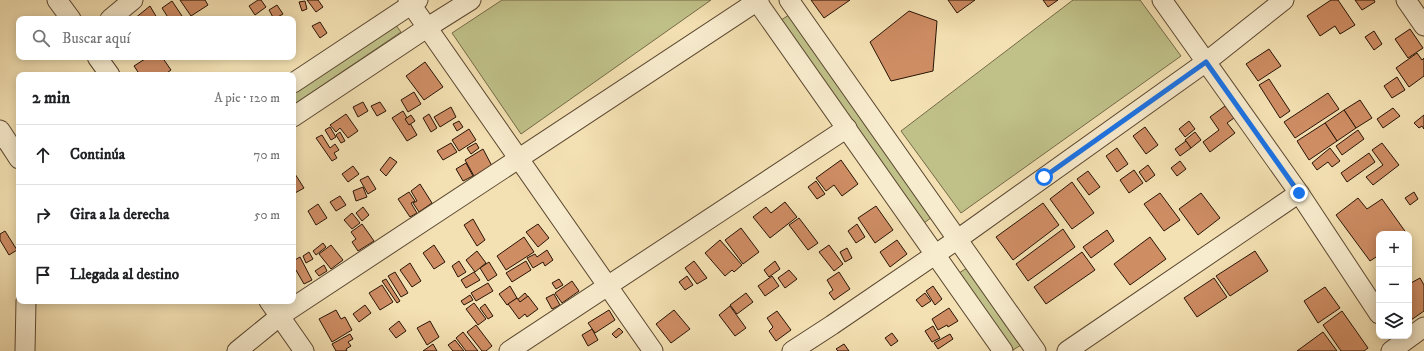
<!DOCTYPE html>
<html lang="es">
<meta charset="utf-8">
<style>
body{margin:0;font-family:"IM FELL DW Pica",serif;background:#f2f2f2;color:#202124}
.controls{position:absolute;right:12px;bottom:12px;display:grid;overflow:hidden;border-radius:8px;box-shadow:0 2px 10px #0003}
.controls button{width:36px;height:36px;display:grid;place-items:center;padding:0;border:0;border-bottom:1px solid #e0e0e0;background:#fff;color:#202124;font:20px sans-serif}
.stop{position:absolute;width:12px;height:12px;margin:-9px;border:3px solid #1a73e8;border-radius:50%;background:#fff}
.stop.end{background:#1a73e8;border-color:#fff;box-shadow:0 1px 4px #0008}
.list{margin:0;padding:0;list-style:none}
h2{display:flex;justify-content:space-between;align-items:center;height:52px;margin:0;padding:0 16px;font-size:17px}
h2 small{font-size:13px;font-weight:400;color:#757577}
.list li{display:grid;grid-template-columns:26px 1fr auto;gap:12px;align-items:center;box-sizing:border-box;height:60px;padding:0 16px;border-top:1px solid #e0e0e0}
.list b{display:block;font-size:15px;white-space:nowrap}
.list em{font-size:13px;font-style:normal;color:#757577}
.icon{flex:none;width:22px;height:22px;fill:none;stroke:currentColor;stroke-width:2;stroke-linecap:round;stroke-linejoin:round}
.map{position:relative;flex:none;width:1424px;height:351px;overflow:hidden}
.search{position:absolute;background:#fff;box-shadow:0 2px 10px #0003;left:16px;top:16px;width:280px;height:44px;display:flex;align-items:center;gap:10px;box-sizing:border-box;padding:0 14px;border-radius:8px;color:#757577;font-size:15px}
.panel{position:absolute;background:#fff;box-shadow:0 2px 10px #0003;left:16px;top:72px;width:280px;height:232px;border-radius:8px}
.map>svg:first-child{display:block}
.green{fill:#c0c189;stroke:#746a47}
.building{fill:#cf8d64;stroke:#281405}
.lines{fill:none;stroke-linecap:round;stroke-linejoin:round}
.minor-casing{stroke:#5b4730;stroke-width:21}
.minor{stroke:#f8ecce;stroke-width:19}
.route{stroke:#1a73e8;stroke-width:5}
</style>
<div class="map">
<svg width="1424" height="351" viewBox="0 0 1424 351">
<rect width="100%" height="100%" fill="#f4e1b3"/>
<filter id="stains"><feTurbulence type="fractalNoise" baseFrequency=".005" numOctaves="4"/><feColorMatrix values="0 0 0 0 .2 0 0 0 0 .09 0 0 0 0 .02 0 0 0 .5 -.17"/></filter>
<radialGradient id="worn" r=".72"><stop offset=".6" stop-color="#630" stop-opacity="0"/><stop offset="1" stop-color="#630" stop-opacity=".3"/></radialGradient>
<g class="green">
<path d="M502,0H711L521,134L452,33Z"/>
<path d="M1073,0H1140L1181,56L961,213L901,131Z"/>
<path d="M789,15L932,217L924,223L781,20Z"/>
<path d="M395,24L401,32L293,105V93Z"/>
<path d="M967,268L1021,345L1013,350L959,273Z"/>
</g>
<g class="building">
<path d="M180,0H205L208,5L191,16Z"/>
<path d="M258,0H261L266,7L255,15L249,6Z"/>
<path d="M307,0H318L323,7L316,12Z"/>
<path d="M811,0H850L824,18Z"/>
<path d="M948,0H975L957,13Z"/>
<path d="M1043,0H1058L1048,7Z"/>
<path d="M1331,0H1338L1355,25L1340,34L1335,26L1320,36L1307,16Z"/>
<path d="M1355,0H1374L1375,2L1362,10Z"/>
<path d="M172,1L184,19H169L162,8Z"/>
<path d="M305,1L307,9L302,11L299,2Z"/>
<path d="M277,5L283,14L274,19L269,10Z"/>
<path d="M150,6L157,18L134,19Z"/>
<path d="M909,11L937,21L933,71L891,81L870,42Z"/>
<path d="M320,22L327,33L320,38L312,26Z"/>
<path d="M1410,29L1423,48L1408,58L1395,39Z"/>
<path d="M1374,31L1382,44L1374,50L1365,37Z"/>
<path d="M1269,49L1281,66L1258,81L1246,64Z"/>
<path d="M1417,53L1422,60L1424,58V76L1409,87L1396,68Z"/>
<path d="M148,57H162L171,70L164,75H140L134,66Z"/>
<path d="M425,62L443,87L424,100L406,76Z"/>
<path d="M1397,77L1405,90L1392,98L1384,86Z"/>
<path d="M1269,79L1290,111L1280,118L1259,85Z"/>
<path d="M414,92L421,104L408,112L401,100Z"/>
<path d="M1328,93L1339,109L1295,138L1284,122Z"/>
<path d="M1360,100L1372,118L1356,128L1344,110Z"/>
<path d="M363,102L368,111L358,117L353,107Z"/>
<path d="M380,102L386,111L377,116L371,106Z"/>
<path d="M1225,106L1234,118L1227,123L1235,133L1210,152L1203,142L1219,130L1210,117Z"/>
<path d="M451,107L456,117L440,127L434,117Z"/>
<path d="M1393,108L1400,116L1383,128L1377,119Z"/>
<path d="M1344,110L1356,128L1337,141L1325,123Z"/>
<path d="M403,111L417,135L407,141L392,118Z"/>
<path d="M346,114L358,131L348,138L340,128L336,132L330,125Z"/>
<path d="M429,114L437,128L431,132L423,118Z"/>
<path d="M411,115L415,121L409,125L405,119Z"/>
<path d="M1424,115V129L1422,126L1419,128L1414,123Z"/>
<path d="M459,121L463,127L457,131L453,124Z"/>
<path d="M1189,121L1195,129L1185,137L1179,129Z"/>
<path d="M1325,123L1337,141L1309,160L1297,141Z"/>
<path d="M330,127L336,137L331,140L325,130Z"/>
<path d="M1145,127L1158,145L1146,154L1133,136Z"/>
<path d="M469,129L476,140L459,151L452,140Z"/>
<path d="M1358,130L1364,139L1342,155L1336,146Z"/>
<path d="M340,132L345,141L341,143L336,135Z"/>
<path d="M1195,132L1201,140L1191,148L1185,140Z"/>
<path d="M322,135L330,148L335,144L339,150L334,153L337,158L332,161L316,138Z"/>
<path d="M1186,141L1191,148L1180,156L1175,149Z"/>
<path d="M451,143L457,152L443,160L437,151Z"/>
<path d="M476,143L479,148L471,154L467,148Z"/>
<path d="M1382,143L1399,165L1373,185L1366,177L1383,165L1372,150Z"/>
<path d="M1117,148L1128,164L1117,172L1106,156Z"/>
<path d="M1330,148L1340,161L1332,167L1328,162L1317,170L1312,163Z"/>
<path d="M483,149L492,166L474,176L465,160Z"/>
<path d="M1369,153L1375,162L1347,182L1341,173Z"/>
<path d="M390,157L397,162L386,176L380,170Z"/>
<path d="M841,160L858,184L842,196L834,185L826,191L816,178Z"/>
<path d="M1180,161L1186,169L1177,176L1171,168Z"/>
<path d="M466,163L473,176L463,181L456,169Z"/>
<path d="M1148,165L1155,175L1146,182L1139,172Z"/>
<path d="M353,166L359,174L348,182L342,174Z"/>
<path d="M1134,170L1143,183L1129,193L1120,180Z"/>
<path d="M1088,171L1100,187L1089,195L1077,179Z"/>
<path d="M295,174L304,188L295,193L293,190V175Z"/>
<path d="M368,176L376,189L368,194L360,180Z"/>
<path d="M816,181L825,194L817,199L808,187Z"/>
<path d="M1072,182L1094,213L1072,229L1050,199Z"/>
<path d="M420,184L432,203L419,212L413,203L417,201L411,191Z"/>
<path d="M363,187L367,197L356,201L353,191Z"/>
<path d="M409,192L415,201L411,203L417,213L410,217L398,199Z"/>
<path d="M1414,192L1418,199L1410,205L1405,198Z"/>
<path d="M1160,193L1180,220L1164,231L1144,204Z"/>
<path d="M1201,193L1220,218L1198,235L1179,209Z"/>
<path d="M340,196L346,205L336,211L330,202Z"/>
<path d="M1358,198L1367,209L1382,199L1407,234H1379V255L1370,261L1336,215Z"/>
<path d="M785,202L797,217L770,238L753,217L766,207L771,213Z"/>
<path d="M1043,203L1059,225L1013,260L996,237Z"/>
<path d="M318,204L327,218L316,225L308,211Z"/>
<path d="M876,206L893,230L875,243L858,218Z"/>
<path d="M363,207L369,215L362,221L356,213Z"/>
<path d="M352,213L360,223L352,229L344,220Z"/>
<path d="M799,218L818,243L808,250L789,225Z"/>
<path d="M473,219L485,240L477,246L464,225Z"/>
<path d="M362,224L374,241L358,251L352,242L356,239L351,232Z"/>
<path d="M538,224L549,238L538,247L526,232Z"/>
<path d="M857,224L865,237L856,243L848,231Z"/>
<path d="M741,228L759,252L743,264L725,240Z"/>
<path d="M1063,229L1075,247L1028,281L1016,264Z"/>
<path d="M1107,230L1114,241L1091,258L1083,247Z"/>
<path d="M5,231L17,250L9,255L0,240V234Z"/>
<path d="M524,237L534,252L506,270L497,256Z"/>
<path d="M1150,237L1166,259L1130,285L1114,264Z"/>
<path d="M720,240L742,265L734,272L732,270L725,276L705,253Z"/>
<path d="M897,240L907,254L890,267L880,252Z"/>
<path d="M323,243L326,247L316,255L313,251Z"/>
<path d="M331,245L343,260L331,269L319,254Z"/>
<path d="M434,245L445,262L434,269L423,253Z"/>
<path d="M829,245L843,264L834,271L819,252Z"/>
<path d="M847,248L852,258L845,262L840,252Z"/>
<path d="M547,250L553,260L545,266L543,262L533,268L527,258L535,254L537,257Z"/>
<path d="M477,251L486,263L475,272L466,260Z"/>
<path d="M1255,251L1268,271L1230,296L1216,276Z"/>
<path d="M309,252L313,259L306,263L303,256Z"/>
<path d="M1082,252L1095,270L1046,304L1034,287Z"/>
<path d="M300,257L312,280L304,284L293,265V261Z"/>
<path d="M459,261L466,272L458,277L452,266Z"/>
<path d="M526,261L531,270L512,282L506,273Z"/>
<path d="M694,261L707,278L697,284L685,268Z"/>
<path d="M775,261L780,269L769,277L764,270Z"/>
<path d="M489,262L497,275L488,281L480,268Z"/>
<path d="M410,263L421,281L412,287L400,270Z"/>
<path d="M324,265L327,271L319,276L315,271Z"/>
<path d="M789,270L797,279L785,288L778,278Z"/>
<path d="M395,272L408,293L401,297L388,276Z"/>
<path d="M474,272L480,280L466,288L461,280Z"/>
<path d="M839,272L850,289L834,300L829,293L833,290L827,280Z"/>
<path d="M687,276L693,285L685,290L679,282Z"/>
<path d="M772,276L779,286L765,296L758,286Z"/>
<path d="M1214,278L1227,297L1197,317L1184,298Z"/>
<path d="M1420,278L1424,285V311L1411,320L1409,317V284Z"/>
<path d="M386,279L400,301L397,303L382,281Z"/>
<path d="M559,279L563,285L556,289L552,283Z"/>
<path d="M572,281L579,291L562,303L555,293Z"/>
<path d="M488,283L493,291L476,301L471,293Z"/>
<path d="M382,285L393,302L380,310L369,293Z"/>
<path d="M510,286L517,298L507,305L499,294Z"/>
<path d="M933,286L942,299L935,305L926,291Z"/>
<path d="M1325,287L1340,308L1318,323L1304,301Z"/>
<path d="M525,293L532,302L523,310L516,301Z"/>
<path d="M746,293L753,302L737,314L730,305Z"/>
<path d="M925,293L931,301L922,307L916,300Z"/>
<path d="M554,294L560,305L552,309L546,298Z"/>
<path d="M470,295L473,300L464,305L461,301Z"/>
<path d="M528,296L538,309L527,317L525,314L519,319L508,304L517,298L520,302Z"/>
<path d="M474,303L486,319L478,325L466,309Z"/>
<path d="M485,304L493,316L488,319L480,308Z"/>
<path d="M365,305L371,313L359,322L353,314Z"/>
<path d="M730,306L746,328L735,336L719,315Z"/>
<path d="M949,308L958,321L948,327L947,325L938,330L932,319Z"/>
<path d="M336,310L341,319L345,317L352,330L332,342L319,319Z"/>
<path d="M609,310L615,320L595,333L588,323Z"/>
<path d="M674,310L690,329L671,343L656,324Z"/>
<path d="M777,311L791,330L776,341L769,331L773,327L767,318Z"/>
<path d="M1342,311L1368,348L1364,351H1341L1323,325Z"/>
<path d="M399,321L406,331L396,338L389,329Z"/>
<path d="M430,321L439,337L427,345L417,328Z"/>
<path d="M476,325L492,346L486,351H482L467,332Z"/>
<path d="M933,326L940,338L932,342L925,331Z"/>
<path d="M619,328L623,332L616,338L612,334Z"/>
<path d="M592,329L598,340L588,346L582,335Z"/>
<path d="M463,332L478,351H466L456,338Z"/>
<path d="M1323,332L1337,351H1297Z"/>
<path d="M892,333L898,341L891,346L885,338Z"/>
<path d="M350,334L353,339L348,342L351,346L346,349L347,351H336L332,344Z"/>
<path d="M950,334L953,339L938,349L934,343Z"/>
<path d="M455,340L464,351H453L448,345Z"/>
<path d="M433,344L437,351H423Z"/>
<path d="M844,344L849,351H838L836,349Z"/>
</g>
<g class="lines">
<defs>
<g id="minor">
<path d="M57,0L71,19"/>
<path d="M408,0L653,351"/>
<path d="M756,0L1003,351"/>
<path d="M789,0L1036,351"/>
<path d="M1162,0L1299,193L1379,314"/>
<path d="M1406,0L1424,26"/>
<path d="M110,19L133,0"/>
<path d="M97,57L110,75"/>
<path d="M293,83L418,0"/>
<path d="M293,117L428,27L471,0"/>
<path d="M0,130L19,159"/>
<path d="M269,301L304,351"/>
<path d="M25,351L26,301"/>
<path d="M237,351L280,316L759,0"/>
<path d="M509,351L847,128"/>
<path d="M792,351L832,325L958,239L1206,62L1284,0"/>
<path d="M1067,351L1299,193"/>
<path d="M1391,351L1424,327"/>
</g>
</defs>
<use href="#minor" class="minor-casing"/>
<use href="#minor" class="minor"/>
</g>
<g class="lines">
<path class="route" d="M1044,177L1206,62L1299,193"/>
</g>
<rect width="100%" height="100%" filter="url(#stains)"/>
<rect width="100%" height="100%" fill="url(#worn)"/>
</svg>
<div class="controls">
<button>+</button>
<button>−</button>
<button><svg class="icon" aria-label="layers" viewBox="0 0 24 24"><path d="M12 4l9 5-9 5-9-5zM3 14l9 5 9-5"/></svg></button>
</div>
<div class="stop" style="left:1044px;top:177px"></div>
<div class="stop end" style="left:1299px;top:193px"></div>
<div class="search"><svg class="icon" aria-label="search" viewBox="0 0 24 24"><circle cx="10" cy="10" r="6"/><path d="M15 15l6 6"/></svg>Buscar aquí</div>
<section class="panel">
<h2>2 min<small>A pie · 120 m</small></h2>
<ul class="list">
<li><svg class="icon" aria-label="ahead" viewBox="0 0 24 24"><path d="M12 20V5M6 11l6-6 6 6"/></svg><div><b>Continúa</b></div><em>70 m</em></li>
<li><svg class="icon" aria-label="right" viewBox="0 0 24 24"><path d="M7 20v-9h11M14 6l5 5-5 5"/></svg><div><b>Gira a la derecha</b></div><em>50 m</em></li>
<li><svg class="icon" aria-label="arrive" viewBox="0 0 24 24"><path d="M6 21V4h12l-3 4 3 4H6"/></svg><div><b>Llegada al destino</b></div></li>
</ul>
</section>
</div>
